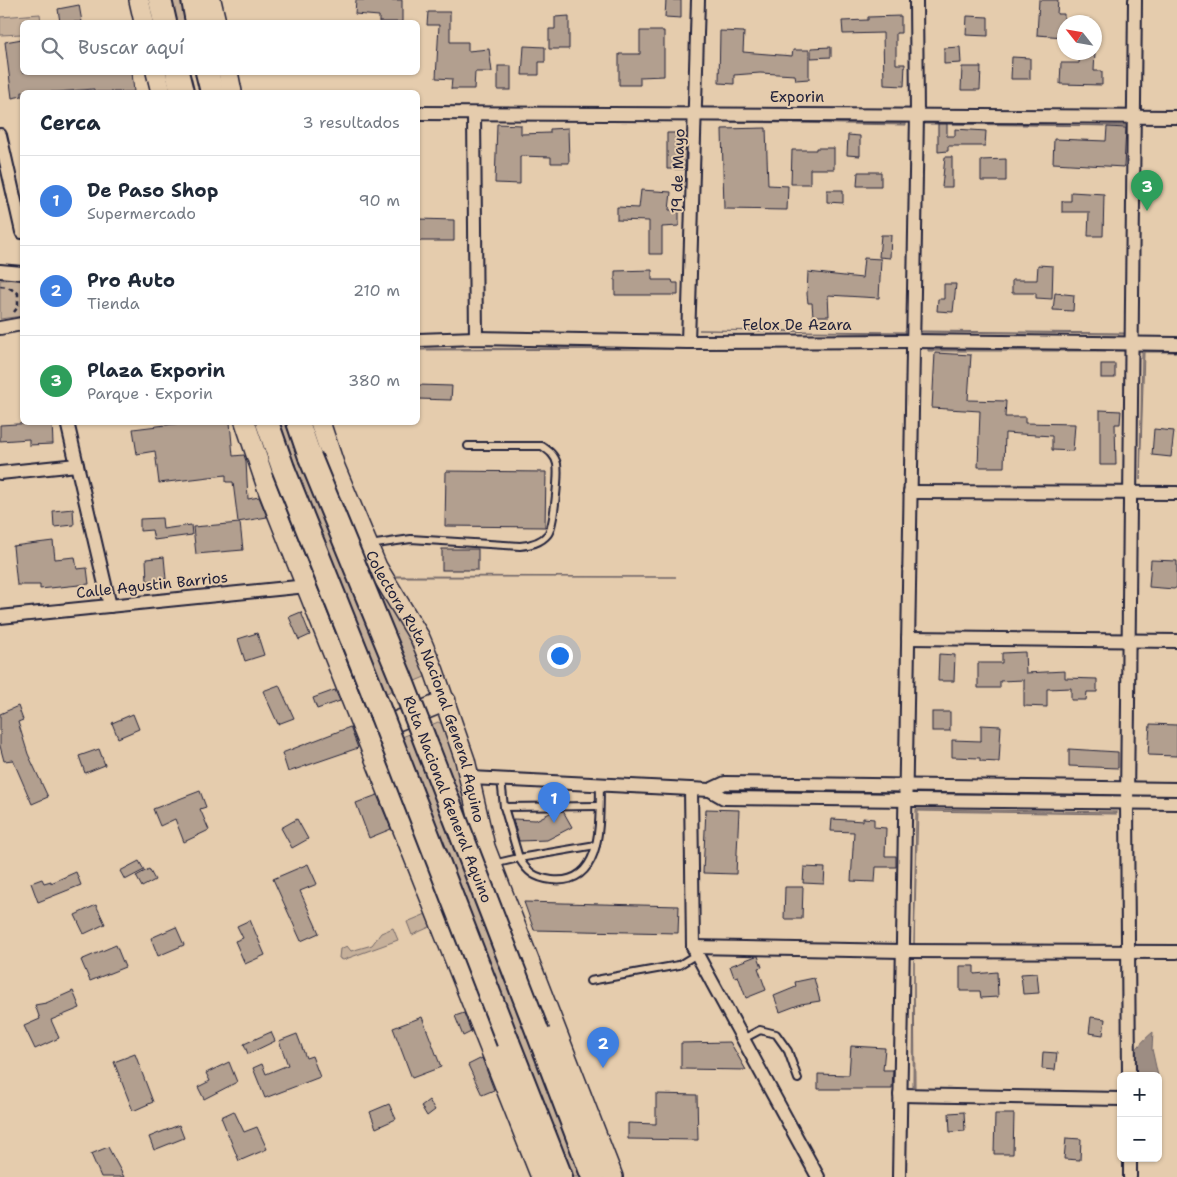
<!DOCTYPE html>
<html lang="es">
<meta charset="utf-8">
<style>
body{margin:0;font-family:"Shantell Sans",sans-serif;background:#f6f6f7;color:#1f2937}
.controls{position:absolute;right:15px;bottom:15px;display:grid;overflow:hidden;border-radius:8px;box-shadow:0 1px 4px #0004}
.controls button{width:45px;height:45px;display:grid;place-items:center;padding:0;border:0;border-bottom:1px solid #e0e1e3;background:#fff;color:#1f2937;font:25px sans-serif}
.compass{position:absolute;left:1057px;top:15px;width:45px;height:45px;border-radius:50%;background:#fff;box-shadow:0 1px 4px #0004;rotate:301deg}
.you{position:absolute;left:559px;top:655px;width:18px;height:18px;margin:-12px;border:4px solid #fff;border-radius:50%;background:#1a73e8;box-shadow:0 0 0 8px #1a73e833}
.badge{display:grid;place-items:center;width:32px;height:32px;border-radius:50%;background:#111827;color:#fff;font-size:16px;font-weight:700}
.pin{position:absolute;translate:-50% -41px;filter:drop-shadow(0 1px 2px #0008)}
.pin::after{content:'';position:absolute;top:26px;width:18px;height:15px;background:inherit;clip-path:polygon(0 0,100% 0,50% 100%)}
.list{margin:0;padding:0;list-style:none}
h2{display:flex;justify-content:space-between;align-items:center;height:65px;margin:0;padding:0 20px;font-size:21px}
h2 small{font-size:16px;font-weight:400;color:#747a83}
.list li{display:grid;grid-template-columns:32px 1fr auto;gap:15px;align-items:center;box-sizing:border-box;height:90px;padding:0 20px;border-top:1px solid #e0e1e3}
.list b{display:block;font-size:19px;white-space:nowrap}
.list p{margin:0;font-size:16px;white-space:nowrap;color:#747a83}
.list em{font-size:16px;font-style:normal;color:#747a83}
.icon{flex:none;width:28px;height:28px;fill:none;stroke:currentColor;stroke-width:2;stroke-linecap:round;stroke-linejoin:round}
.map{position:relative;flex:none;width:1177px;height:1177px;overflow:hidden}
.search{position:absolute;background:#fff;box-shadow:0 1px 4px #0004;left:20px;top:20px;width:400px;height:55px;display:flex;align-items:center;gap:12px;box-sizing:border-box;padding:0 18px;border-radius:8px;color:#747a83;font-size:19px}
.panel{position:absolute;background:#fff;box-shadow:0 1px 4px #0004;left:20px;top:90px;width:400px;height:335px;border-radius:8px}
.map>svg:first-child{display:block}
.green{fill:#c6b09a;stroke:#74696a}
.water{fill:#9d8d83;stroke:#6c6266}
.building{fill:#b29f8f;stroke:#22223b}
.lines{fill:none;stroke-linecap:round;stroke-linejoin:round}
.service-casing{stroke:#22223b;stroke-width:10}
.minor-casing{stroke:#22223b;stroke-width:16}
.primary-casing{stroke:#22223b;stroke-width:22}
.motorway-casing{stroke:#22223b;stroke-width:26}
.path{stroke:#22223b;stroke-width:2.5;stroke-dasharray:5 4;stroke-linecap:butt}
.service{stroke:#e5ccad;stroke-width:6}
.minor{stroke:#e5ccad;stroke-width:12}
.primary{stroke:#e5ccad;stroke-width:19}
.motorway{stroke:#e5ccad;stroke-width:22}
.motorway-bridge-casing{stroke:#22223b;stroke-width:26;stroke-linecap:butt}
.motorway-bridge{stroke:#e5ccad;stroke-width:22}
.labels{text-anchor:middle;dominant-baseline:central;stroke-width:4;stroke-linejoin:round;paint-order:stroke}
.street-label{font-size:15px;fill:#22223b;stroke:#e5ccad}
</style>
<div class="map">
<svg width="1177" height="1177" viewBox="0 0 1177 1177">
<rect width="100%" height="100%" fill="#e5ccad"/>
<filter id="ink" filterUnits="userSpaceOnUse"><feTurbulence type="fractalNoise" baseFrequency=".02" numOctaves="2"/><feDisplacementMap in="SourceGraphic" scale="10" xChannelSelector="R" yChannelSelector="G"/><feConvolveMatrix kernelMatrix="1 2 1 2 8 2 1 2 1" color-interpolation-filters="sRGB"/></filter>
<g filter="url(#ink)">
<g class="green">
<path d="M168,0H185L190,22H173Z"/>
<path d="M40,14L41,22H22V34L0,35V17Z"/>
<path d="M18,279L22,282V316L0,319V280Z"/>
<path d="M251,423H257L366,701L358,704Z"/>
<path d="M276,423H291L396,689L382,695Z"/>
<path d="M307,423H312L414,640L427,676L413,682Z"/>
<path d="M438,722L444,725L550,1035L431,725Z"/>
<path d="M412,733L587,1177H569L402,737Z"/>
<path d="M722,789L893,791L891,793L722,792Z"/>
<path d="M919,791L1116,795L1118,797L919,794Z"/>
<path d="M426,914L432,926L412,935L407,922Z"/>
<path d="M393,928L398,940L343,960L339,958L340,949L347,946L351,951L372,945L381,933Z"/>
</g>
<g class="water">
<path d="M729,122L906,123V125Z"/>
<path d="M924,123L1126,126L924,124Z"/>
<path d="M699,330L905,332V333Z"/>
<path d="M922,331L1124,333V334L921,332Z"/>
<path d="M685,347L904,348L418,350V349Z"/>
<path d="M928,349L1126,350V351H928Z"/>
<path d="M1142,350L1177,352H1144L1140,480Z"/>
<path d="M396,576L676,577H396Z"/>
<path d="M916,809L1117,812V814L918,811L914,944Z"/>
<path d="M914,960L915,1087H913Z"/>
<path d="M1153,1032L1152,1049L1158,1076H1130C1126,1058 1140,1043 1153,1032Z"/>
</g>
<g class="building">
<path d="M356,0H402V22H379V16L355,14Z"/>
<path d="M666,0H681V18L665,17Z"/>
<path d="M1039,0H1058L1057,14H1064V37L1037,35Z"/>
<path d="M79,5L82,22H60L58,9Z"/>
<path d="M428,12H450V42H468V51L489,49L492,72H475L474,89H451L452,79L436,78L439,25H427Z"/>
<path d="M569,16V49H549V29H555V17Z"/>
<path d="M901,16V33H896V64H905L904,86L884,85L883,33L843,34L842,21L868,20V17Z"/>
<path d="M967,16L988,17V36L966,35Z"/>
<path d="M640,31H664V76L640,77V85H619V54H640Z"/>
<path d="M720,31L744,32L743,52L792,56L793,50H809V79L796,80L795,75L760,73L734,75V84L719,83Z"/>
<path d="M22,39V72H132L134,92H94V89L57,92H22V96L12,98L5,42Z"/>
<path d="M524,46L545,47V62H539V75H522Z"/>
<path d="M831,47V57L811,58V48Z"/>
<path d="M960,47L961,63L944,64V48Z"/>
<path d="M1080,52H1095L1094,71H1102V85L1060,84L1061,63H1079Z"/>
<path d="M1012,57L1030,58V79H1011Z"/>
<rect x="498" y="66" width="13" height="24"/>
<path d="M962,67H981L980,90H961Z"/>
<path d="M497,124L521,125V134L550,133V129L568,128L569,163H551V157L520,156V184L495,183Z"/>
<path d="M938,124H947V136H955V129L986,131L985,146H948V151L938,152Z"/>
<path d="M1107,127L1126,128L1124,167L1053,163L1054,139L1106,141Z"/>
<path d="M766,128L768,185L788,186L787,210L724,209L722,129Z"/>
<path d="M667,133H686L685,169H667Z"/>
<path d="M848,135L860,136V156L847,155Z"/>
<path d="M816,148H834V169H810V184H791L792,150H816Z"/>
<path d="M945,157H952V187H942Z"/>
<path d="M1006,159V181H981V160Z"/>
<path d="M858,172H881V186H857Z"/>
<path d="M641,190L671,192L669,210H679V226L662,227V254H649V221L617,220V207L639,208Z"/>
<path d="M827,190H843V203L827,202Z"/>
<path d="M1071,192L1104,194L1103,236H1088L1089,212H1062V201H1071Z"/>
<path d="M419,219L454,220V241H418Z"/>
<path d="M881,235H891L890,258L879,257Z"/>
<path d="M864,258L881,259L879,298L828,295L829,316H813L812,303H808L807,294L808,272L862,278Z"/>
<path d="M1038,265L1053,266L1052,299L1036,298V293H1012V280H1037Z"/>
<path d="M652,270V280H672L673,283H678V295H615V271Z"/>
<path d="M944,284H956L953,312L937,311L938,299H944Z"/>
<path d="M1055,293L1074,295L1073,311L1053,310Z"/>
<path d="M935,353L971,355L968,400L1006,401L1005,417H1025V423L1075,424L1073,451L1052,450V436L1005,433L1004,467H978L980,411L932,408Z"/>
<rect x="1101" y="364" width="14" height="14"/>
<path d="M418,385L452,386L451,400L418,399Z"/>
<path d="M1100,410L1121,411L1120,424H1115L1116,465H1100Z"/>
<path d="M52,422L53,444L29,445V439L0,441V425Z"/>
<path d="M190,422H230L233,456L244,455L246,461L248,499L259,497L267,517L238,522L233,482H226V475L159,483L155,451L137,454L133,429Z"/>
<path d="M1154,429L1174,431L1171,457L1152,455Z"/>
<path d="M446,471L546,472L545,527L445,526Z"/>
<path d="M73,509L74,525L54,527L53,511Z"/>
<path d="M162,518L163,529L191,525L192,535L154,540L152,530L140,531V519Z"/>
<path d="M240,523L243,550L196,554L193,527Z"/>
<path d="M53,541L55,559L75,557L77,569L87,568L89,584L40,589V585H17L13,546Z"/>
<rect x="442" y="549" width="36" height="21"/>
<path d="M164,557L166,579L147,581L146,559Z"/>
<path d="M1151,560L1177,561V587L1174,589L1149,587Z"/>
<path d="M301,612L310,635L299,640L289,617Z"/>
<path d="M257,633L264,655L245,661L238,639Z"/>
<path d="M1025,652L1026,673L1065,671V678L1097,679V692H1087L1086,700H1071V688L1047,689V707L1024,706V680L1000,681V688H978V663H1002V653Z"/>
<path d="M939,654L955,655L954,681H938Z"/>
<path d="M279,685L294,718L278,724L263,691Z"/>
<path d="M335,690L340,701L317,709L313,698Z"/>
<path d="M18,706L23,720L18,722L28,754L48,797L32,804L13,760L4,761L0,746V714Z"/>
<rect x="932" y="712" width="18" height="19"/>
<path d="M133,714L139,729L118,738L112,723Z"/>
<path d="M1150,724L1177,725V756L1148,755Z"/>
<path d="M981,725L1001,726L999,762L980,761V758L952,757V740L981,741Z"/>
<path d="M350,727L358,748L288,772L282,753Z"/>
<path d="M99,749L105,765L85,773L79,756Z"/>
<path d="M1069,749L1118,752V768L1069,766Z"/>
<path d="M200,791L206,807L200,809L209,830L184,842L175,819L160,826L153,809Z"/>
<path d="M377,795L391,829L369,838L356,803Z"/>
<path d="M706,809L739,810L736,874L703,873Z"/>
<path d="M563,811L572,827L547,840L519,841L513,819L536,820L552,812Z"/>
<path d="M863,818L874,819V827L886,828L885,856H896V867H876L875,882L851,881L854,832L831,831L832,819L863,821Z"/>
<path d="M297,819L308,839L292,848L281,828Z"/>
<path d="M139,861L144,870L125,880L120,871Z"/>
<path d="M308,864L317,884L300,891L319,933L301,941L273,879Z"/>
<path d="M804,867L825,868L824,884L803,883Z"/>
<path d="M149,869L155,880L142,887L136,876Z"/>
<path d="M76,872L81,885L38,902L31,883L42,879L44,883L51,881V883Z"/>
<path d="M785,887H803L802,919H784Z"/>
<path d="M524,902L679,906L678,933L534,930Z"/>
<path d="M96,905L105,924L84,934L75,915Z"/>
<path d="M250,920L265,955L245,964L235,941L243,938L237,926Z"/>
<path d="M176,927L184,945L158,956L151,938Z"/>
<path d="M116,945L125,967L90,981L81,960Z"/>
<path d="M756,956H758L762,967L758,968L766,990L746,998L738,976L734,977L730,966Z"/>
<path d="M960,966H974V974L997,972L998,997L981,998L980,991H960Z"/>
<path d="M1037,973L1039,993L1023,994L1021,974Z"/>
<path d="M814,978L820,1001L801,1004L780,1012L774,996L796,987L795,982Z"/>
<path d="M73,991L80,1008L51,1020L59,1038L35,1049L24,1026L40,1019L35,1005L46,1003Z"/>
<path d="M464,1013L471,1032L463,1036L455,1016Z"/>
<path d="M422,1017L441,1067L412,1078L393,1028Z"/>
<path d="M1091,1017L1105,1019L1103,1035L1089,1033Z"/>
<path d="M271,1032L275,1041L248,1054L244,1044Z"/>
<path d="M297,1034L306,1058L312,1056L320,1077L265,1098L253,1068L262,1064L266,1074L288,1065L279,1041Z"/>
<path d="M730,1042L746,1070L681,1069V1043Z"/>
<path d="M851,1046L885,1048L883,1070H893L892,1089H818V1074L849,1075Z"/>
<path d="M1043,1052L1057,1053L1055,1070L1042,1069Z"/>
<path d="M135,1054L153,1102L133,1111L114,1062Z"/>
<path d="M482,1058L494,1090L482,1095L468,1065Z"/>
<path d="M229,1062L237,1082L204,1099L198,1087L210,1081L206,1073Z"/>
<path d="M656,1094L697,1095L698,1140L628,1139V1123L656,1124Z"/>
<path d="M429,1100L435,1110L427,1116L421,1106Z"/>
<path d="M389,1104L396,1119L376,1128L370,1112Z"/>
<path d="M234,1111L244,1132L257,1127L267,1149L239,1161L221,1117Z"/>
<path d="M964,1112L965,1131L950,1132L949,1113Z"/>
<path d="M995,1114H1014L1013,1154H994Z"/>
<path d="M179,1125L184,1138L154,1150L149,1137Z"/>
<path d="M1066,1138L1081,1139L1080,1160L1064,1159Z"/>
<path d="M108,1147L109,1149L124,1177H101L91,1154Z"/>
</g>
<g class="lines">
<defs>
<g id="service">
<path d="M369,545L411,539L520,546C530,545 541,543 548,534C554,526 559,474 557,464C555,455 549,451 542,446H468"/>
<path d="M501,779L504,807L519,858L596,845"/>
<path d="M504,807L599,806"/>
<path d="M493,864L519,858C527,872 535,878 552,880C605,886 599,818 600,784"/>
<path d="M590,981L679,965L697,954"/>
<path d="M743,1039L760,1030L776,1034L788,1051L798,1079"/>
</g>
<g id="minor">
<path d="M418,113L1177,117"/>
<path d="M474,114L476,338"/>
<path d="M0,135L22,232"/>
<path d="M0,271L22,273"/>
<path d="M0,328L22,324"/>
<path d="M418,340L476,338L688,342L913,341L1177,344"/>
<path d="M688,342L698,0"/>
<path d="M67,422L110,606"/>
<path d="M0,473L77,465"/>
<path d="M910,492L1177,493"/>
<path d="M0,617L307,586"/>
<path d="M908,638L1177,641"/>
<path d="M471,778L710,790L724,798L1177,803"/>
<path d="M691,789L693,947L818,1177"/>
<path d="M710,790L725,783L1177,789"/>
<path d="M693,947L903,951L1177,952"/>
<path d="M1129,1076L1127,803L1135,0"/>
<path d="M900,1095L1121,1099"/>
<path d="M1130,1158V1177"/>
<path d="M899,1177L917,114L916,0"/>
</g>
<g id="primary">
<path d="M139,0L144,22"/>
<path d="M211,0L216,22"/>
<path d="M156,72L161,92"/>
<path d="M228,72L232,92"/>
<path d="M245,422L268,490L541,1177"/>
<path id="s1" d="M320,422L335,467L377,567L420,638L434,671L465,760L485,847L613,1177"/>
<path d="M373,731L446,701"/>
</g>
<g id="motorway">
<path d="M160,0L165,22"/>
<path d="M193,0L197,22"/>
<path d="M177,72L182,92"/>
<path d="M207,72L212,92"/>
<path d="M267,422L283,468"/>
<path d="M298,422L310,457"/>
<path d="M538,1033L593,1177"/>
<path d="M508,1042L561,1177"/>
</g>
</defs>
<use href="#service" class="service-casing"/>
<use href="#minor" class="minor-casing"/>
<use href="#primary" class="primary-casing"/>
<use href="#motorway" class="motorway-casing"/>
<path class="path" d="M0,286L8,287L18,293V307L14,312"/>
<use href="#service" class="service"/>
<use href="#minor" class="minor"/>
<use href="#primary" class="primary"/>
<use href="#motorway" class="motorway"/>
<defs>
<g id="motorway-bridge">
<path id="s2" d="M310,457L400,676L538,1033"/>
<path d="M283,468L371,688L508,1042"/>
</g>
</defs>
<use href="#motorway-bridge" class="motorway-bridge-casing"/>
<use href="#motorway-bridge" class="motorway-bridge"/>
</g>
</g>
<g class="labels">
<g class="street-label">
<text x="797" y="97">Exporin</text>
<text transform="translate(678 171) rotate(-88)">19 de Mayo</text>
<text x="797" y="325">Felox De Azara</text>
<text transform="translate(152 585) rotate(-6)">Calle Agustin Barrios</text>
<text stroke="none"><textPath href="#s1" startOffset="286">Colectora Ruta Nacional General Aquino</textPath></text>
<text stroke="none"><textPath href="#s2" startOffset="369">Ruta Nacional General Aquino</textPath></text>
</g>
</g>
</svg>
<div class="controls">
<button>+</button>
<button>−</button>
</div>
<svg class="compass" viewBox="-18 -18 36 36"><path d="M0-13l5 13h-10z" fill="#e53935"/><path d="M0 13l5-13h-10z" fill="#747a83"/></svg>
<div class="you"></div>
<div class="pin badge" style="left:554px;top:823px;background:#3f7fe0">1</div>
<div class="pin badge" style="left:603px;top:1068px;background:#3f7fe0">2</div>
<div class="pin badge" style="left:1147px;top:211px;background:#2e9e5b">3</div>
<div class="search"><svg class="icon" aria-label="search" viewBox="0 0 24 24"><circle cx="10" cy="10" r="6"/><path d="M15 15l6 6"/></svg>Buscar aquí</div>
<section class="panel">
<h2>Cerca<small>3 resultados</small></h2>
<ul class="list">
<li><span class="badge" style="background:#3f7fe0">1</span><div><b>De Paso Shop</b><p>Supermercado</p></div><em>90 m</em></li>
<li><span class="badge" style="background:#3f7fe0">2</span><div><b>Pro Auto</b><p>Tienda</p></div><em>210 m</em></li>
<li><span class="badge" style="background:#2e9e5b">3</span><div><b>Plaza Exporin</b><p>Parque · Exporin</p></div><em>380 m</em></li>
</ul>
</section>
</div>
